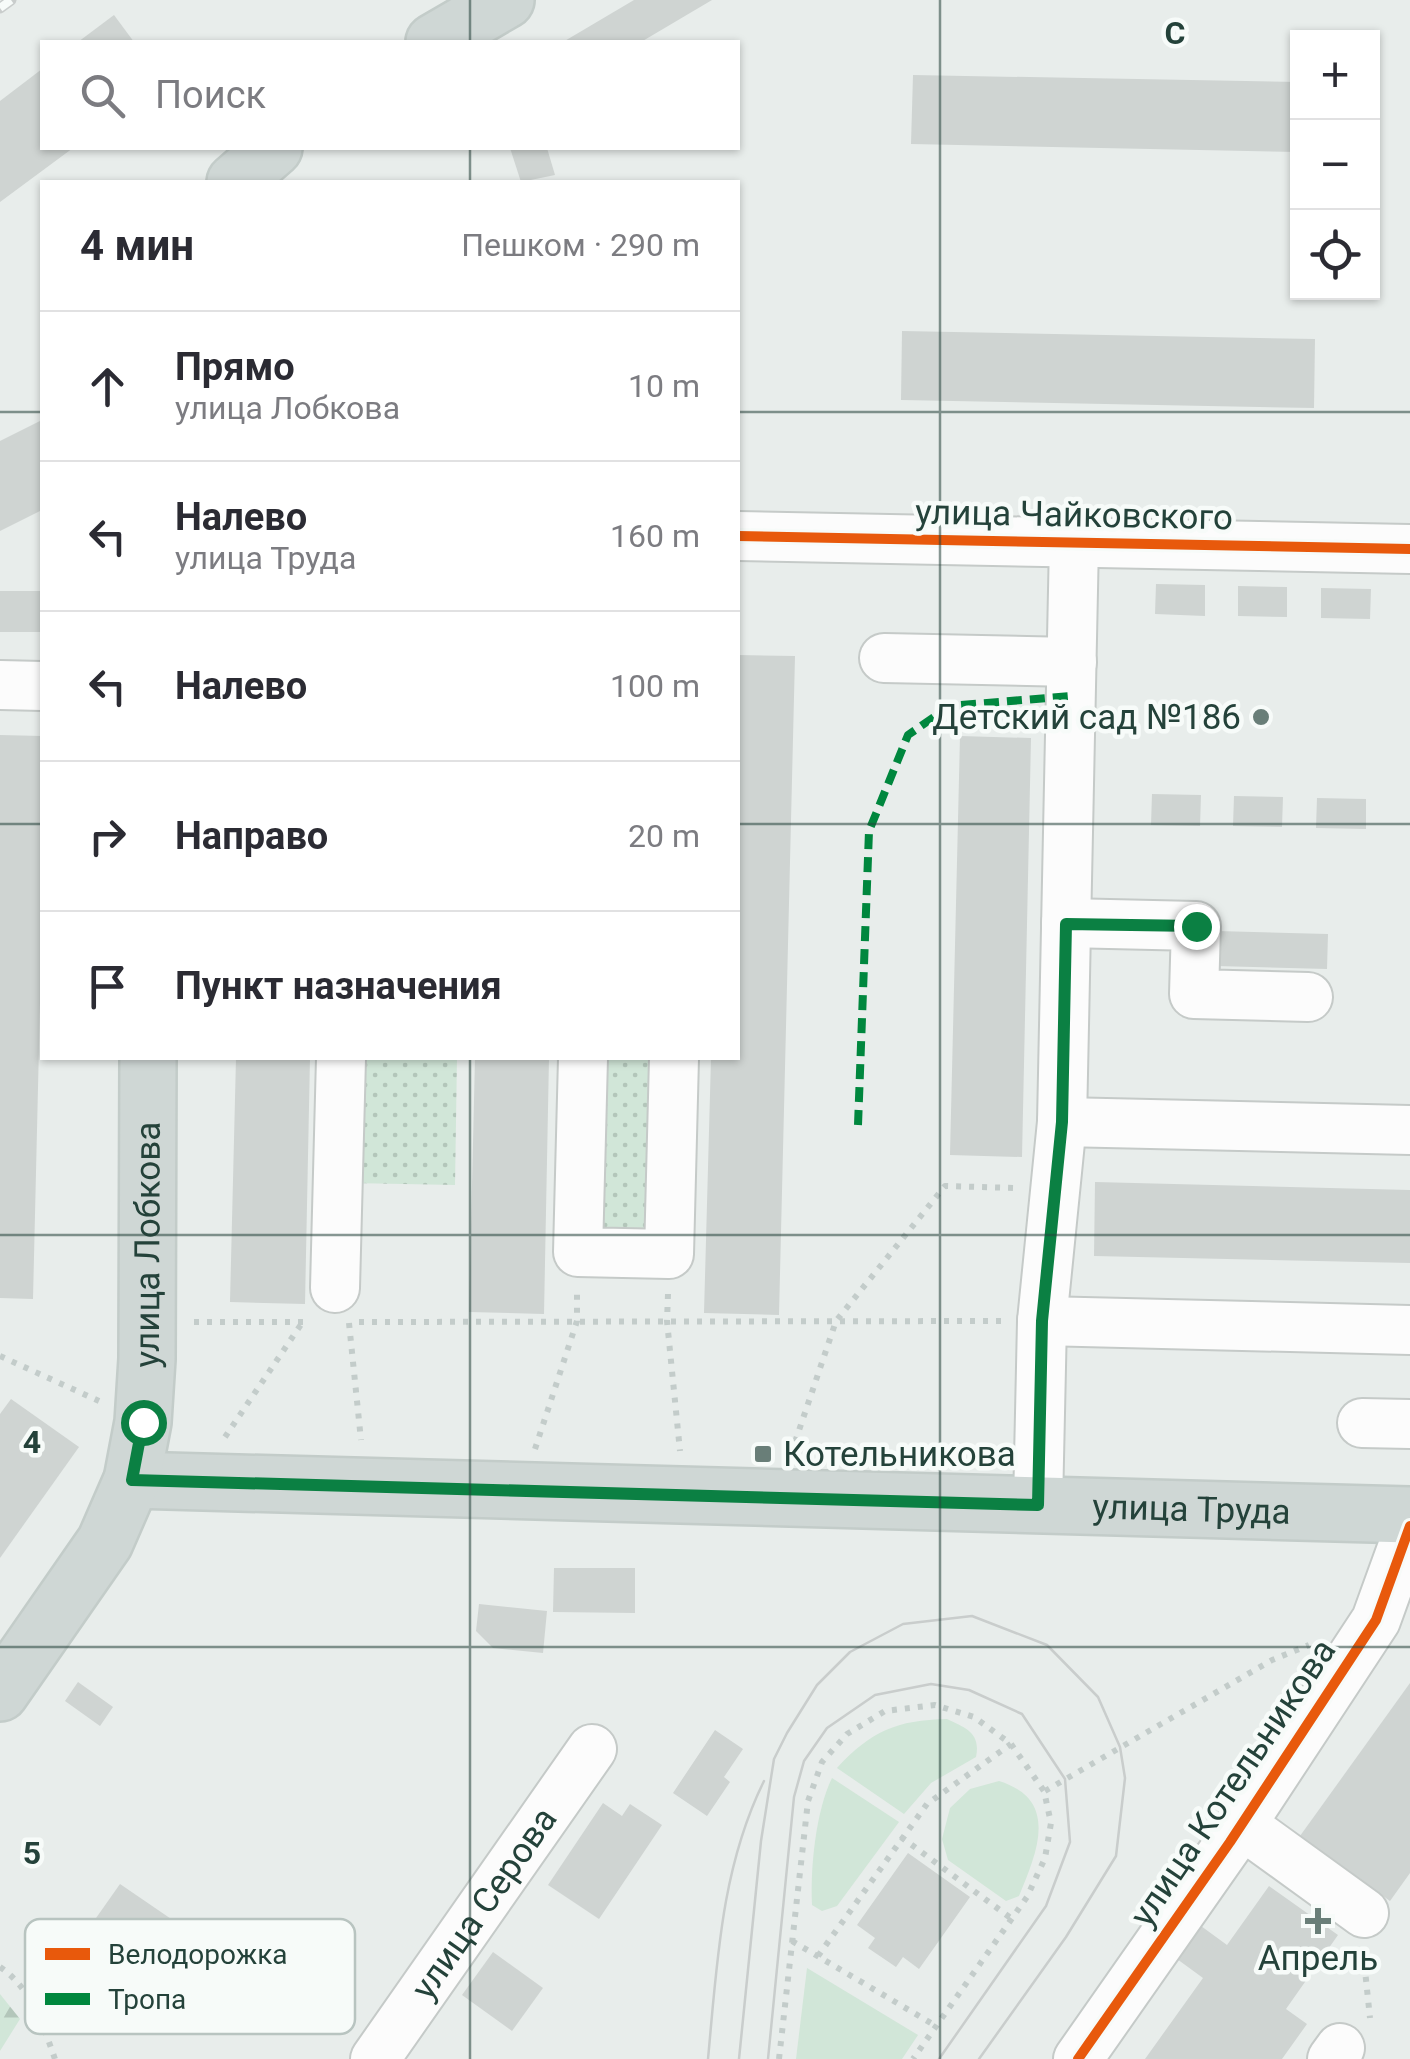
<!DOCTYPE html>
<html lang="ru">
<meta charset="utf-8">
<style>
body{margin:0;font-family:Roboto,sans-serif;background:#f2f2f3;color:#2b2b33}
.controls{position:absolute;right:30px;top:30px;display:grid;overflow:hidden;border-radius:0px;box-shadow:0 2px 8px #0004}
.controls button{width:90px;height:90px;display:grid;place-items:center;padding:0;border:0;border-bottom:2px solid #e1e1e2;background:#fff;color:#2b2b33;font:50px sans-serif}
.stop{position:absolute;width:30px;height:30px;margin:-22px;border:8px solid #0b8043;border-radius:50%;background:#fff}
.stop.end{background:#0b8043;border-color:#fff;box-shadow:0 2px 10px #0008}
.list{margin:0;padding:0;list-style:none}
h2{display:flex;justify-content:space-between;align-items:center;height:130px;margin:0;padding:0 40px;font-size:42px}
h2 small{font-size:32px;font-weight:400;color:#7c7c81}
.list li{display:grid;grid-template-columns:65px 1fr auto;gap:30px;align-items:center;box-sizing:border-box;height:150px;padding:0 40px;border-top:2px solid #e1e1e2}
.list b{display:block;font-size:38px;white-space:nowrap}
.list p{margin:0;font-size:32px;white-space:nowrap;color:#7c7c81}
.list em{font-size:32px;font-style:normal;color:#7c7c81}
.icon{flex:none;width:55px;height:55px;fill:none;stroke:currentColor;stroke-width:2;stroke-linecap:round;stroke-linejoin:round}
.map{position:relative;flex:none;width:1410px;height:2059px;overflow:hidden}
.search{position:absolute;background:#fff;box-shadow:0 2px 8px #0004;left:40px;top:40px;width:700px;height:110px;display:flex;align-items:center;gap:25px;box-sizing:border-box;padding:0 35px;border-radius:0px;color:#7c7c81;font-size:38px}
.panel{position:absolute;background:#fff;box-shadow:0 2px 8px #0004;left:40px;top:180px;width:700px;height:880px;border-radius:0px}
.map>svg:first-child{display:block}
.green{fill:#d1e6d8}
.forest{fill:url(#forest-firs)}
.park{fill:url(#park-dots)}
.building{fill:#cfd4d2}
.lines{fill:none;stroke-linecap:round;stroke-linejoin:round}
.minor-casing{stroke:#c5cac8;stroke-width:52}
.major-casing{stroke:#c3ccc9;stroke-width:60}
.path{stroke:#c3ccca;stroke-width:6;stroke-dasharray:5 8;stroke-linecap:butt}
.minor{stroke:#fcfcfc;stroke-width:48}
.major{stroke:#cfd7d5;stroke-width:55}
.tram{stroke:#c9cdcc;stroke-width:2.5}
.rail-casing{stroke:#c9cdcc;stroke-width:11}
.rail{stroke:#f7fbf9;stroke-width:8;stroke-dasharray:22;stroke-linecap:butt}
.quiet{stroke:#00873e;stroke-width:8;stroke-dasharray:15 8;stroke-linecap:butt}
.cycleway-casing{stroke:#f7fbf9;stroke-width:16}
.cycleway{stroke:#e8590c;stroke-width:10}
.route{stroke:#0b8043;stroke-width:12}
.grid{fill:none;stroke:#24423a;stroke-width:2.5;stroke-opacity:0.55}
.poi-dot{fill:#697e78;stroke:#f7fbf9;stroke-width:4}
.labels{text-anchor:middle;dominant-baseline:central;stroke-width:9;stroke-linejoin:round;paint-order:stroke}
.street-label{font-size:35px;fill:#24423a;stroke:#f7fbf9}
.poi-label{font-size:35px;fill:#24423a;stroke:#f7fbf9;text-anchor:end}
.key{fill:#f7fbf9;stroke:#b8c4c0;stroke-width:2.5}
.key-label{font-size:28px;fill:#24423a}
.grid-label{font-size:32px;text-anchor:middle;font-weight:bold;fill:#24423a;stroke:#f7fbf9;stroke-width:9;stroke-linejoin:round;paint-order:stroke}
</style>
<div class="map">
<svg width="1410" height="2059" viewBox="0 0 1410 2059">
<defs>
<pattern id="forest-firs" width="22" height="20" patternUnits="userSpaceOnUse" patternTransform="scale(2.5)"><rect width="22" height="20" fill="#d1e6d8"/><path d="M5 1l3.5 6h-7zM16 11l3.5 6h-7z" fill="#b3c6ba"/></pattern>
<pattern id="park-dots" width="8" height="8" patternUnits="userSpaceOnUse" patternTransform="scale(2.5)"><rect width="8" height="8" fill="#d1e6d8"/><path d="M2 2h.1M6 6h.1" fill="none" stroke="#b3c6ba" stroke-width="1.8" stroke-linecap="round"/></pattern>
</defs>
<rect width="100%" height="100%" fill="#e8edeb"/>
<g class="green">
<path d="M947,1719C966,1728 981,1733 976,1757L931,1783L904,1814L837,1768C871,1731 897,1720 947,1719Z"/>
<path d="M832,1778L899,1822L837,1906L822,1911L812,1905C810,1868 816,1810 832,1778Z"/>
<path d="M999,1781C1060,1800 1037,1852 1019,1896L1006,1901L948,1860L942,1839L950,1808L970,1789Z"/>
<path d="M807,1968L918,2035L902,2059H796Z"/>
</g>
<path class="forest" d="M0,1994L20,2019L0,2051Z"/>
<g class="park">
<path d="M353,1058H457L455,1185L350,1183Z"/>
<path d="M597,1058H661L656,1240L593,1238Z"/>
</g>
<g class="building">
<path d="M634,0H712L641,42H563Z"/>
<path d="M114,15L134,42H78Z"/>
<path d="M42,69V148H73L0,202V101Z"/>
<path d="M913,75L1298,82V152L911,144Z"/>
<path d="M510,148H547L555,175L521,182Z"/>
<path d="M902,331L1315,339L1314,408L901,400Z"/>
<path d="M42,420V510L0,531V441Z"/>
<path d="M1156,584L1205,585V616L1155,614Z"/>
<path d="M1238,586L1287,587V617L1238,616Z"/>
<path d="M1321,588L1371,589L1370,619L1321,618Z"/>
<rect x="0" y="591" width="42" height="41"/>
<path d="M738,655L795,656L779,1315L704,1313L711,1058H738Z"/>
<path d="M0,735L42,736V919L33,1299L0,1298Z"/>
<path d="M960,736L1031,738L1022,1157L950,1155Z"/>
<path d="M1152,794L1201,795L1200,826L1151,825Z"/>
<path d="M1234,796L1283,797L1282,827L1233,826Z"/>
<path d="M1317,798L1366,799V829L1316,828Z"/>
<path d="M1217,931L1328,934L1327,969L1216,966Z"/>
<path d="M236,1058H310L305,1304L230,1302Z"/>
<path d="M475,1058H549L544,1314L469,1312Z"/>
<path d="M1095,1182L1410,1190V1263L1094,1256Z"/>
<path d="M11,1399L79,1447L0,1558V1414Z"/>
<path d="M554,1568H635V1613L553,1612Z"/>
<path d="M479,1604L547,1611L543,1653L493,1648L476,1631Z"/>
<path d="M78,1682L113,1707L100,1726L65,1701Z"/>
<path d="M1410,1683V1873L1390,1901L1300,1836Z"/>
<path d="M715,1730L743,1749L724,1777L730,1782L707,1816L673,1793Z"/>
<path d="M603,1803L622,1816L630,1804L662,1825L599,1919L548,1885Z"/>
<path d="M908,1853L970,1897L919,1969L903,1957L896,1967L868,1948L875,1938L857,1925Z"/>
<path d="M120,1884L199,1938L149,2010L70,1955Z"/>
<path d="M1269,1886L1338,1935L1286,2009L1307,2024L1282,2059H1145L1203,1978L1177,1959L1201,1926L1227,1945Z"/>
<path d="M493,1952L543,1988L512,2031L462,1995Z"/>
</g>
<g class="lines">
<defs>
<g id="minor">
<path d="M738,536L1410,549"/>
<path d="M884,658L1072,662"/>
<path d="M0,685L42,686"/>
<path d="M1066,923L1196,926L1194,994L1308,997"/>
<path d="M583,1058L578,1252L669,1254L674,1058"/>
<path d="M1062,1122L1410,1130"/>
<path d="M335,1288L341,1058"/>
<path d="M1042,1321L1410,1330"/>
<path d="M1362,1423L1410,1424"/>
<path d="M1038,1505L1042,1321L1062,1122L1074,542"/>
<path d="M1241,1824L1364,1913"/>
<path id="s1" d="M375,2059L592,1749"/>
<path d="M1078,2059L1230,1842L1376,1620L1410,1526"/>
<path d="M1332,2059L1340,2048"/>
</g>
<g id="major">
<path d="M434,42L506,0"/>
<path d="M235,182L274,148"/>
<path id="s2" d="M132,1480L1410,1515"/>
<path id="s3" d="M0,1693L105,1542L132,1480L143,1422L147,1359L148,1058"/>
</g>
</defs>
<use href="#minor" class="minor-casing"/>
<use href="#major" class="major-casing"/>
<g class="path">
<path d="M668,1294L667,1321L680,1451"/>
<path d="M194,1322H311"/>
<path d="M359,1322L1001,1321"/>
<path d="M349,1323L361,1440"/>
<path d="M0,1356L99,1401"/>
<path d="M225,1437L302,1323"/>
<path d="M535,1449L577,1321V1293"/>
<path d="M791,1454L836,1321L945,1186L1013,1188"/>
<path d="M1045,1791L1272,1660L1309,1645"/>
<path d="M901,1837L1012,1919"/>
<path d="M792,1941L936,2026"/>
<path d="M1363,1951L1370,2018"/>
<path d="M818,1956L927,1804L1011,1744"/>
<path d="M0,1967C31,1988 43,2025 55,2059"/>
<path d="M779,2059L808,1801L822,1762L847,1734L885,1711L935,1705L974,1717L1011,1744L1044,1791L1051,1823L1045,1858L1027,1897L913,2059"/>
</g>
<use href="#minor" class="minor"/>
<use href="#major" class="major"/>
<g class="tram">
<path d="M708,2059C717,1964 721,1868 764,1781"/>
<path d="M739,2059L761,1841L774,1759L787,1733L817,1685L850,1652L903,1624L972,1616L1047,1645L1098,1697L1120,1747L1125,1778L1116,1856L1066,1937L979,2059"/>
<path d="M768,2059L794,1797L804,1761L827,1728L875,1695L931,1684L969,1690L1022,1714L1065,1779L1070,1842L1046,1906L939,2059"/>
</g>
<defs>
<path id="rail" d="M0,8L11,0"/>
</defs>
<use href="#rail" class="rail-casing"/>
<use href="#rail" class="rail"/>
<path class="quiet" d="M858,1125L869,831L908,735L950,706L1071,696"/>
<defs>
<g id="cycleway">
<path d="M738,536L1410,549"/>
<path d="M1078,2059L1230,1842L1376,1620L1410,1526"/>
</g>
</defs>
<use href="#cycleway" class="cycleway-casing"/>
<use href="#cycleway" class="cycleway"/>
</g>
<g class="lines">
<path class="route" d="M143,1422L132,1480L1038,1505L1042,1321L1062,1122L1066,924L1196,926"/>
</g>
<path class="grid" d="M470,0V42M940,0V2059M470,148V182M0,412H42M738,412H1410M0,824H42M738,824H1410M470,1058V2059M0,1235H1410M0,1647H1410"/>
<g class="poi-dot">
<circle cx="1261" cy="717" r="10"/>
<rect x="753" y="1444" width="20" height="20" rx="5"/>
<path d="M1313 1906h10v10h10v10h-10v10h-10v-10h-10v-10h10z"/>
</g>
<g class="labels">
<g class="street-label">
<text transform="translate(1074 515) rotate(1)">улица Чайковского</text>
<text stroke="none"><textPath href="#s3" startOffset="488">улица Лобкова</textPath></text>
<text stroke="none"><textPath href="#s2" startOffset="1060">улица Труда</textPath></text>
<text transform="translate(1233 1783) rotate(-56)">улица Котельникова</text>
<text stroke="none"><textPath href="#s1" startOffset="190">улица Серова</textPath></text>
</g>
<g class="poi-label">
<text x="1241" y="717">Детский сад №186</text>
<text x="783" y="1454" text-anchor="start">Котельникова</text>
<text x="1318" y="1958" text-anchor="middle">Апрель</text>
</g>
</g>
<rect x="25" y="1919" width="330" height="115" rx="15" class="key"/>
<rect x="45" y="1948" width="45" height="12" fill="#e8590c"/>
<rect x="45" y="1993" width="45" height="12" fill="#00873e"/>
<g class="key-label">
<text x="108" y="1964">Велодорожка</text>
<text x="108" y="2009">Тропа</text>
</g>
<g class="grid-label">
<text x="1175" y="44">C</text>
<text x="32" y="1453">4</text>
<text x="32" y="1864">5</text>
</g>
</svg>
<div class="controls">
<button>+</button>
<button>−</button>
<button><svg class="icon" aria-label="locate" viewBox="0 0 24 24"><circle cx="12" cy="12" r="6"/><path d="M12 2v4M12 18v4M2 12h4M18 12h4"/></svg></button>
</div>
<div class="stop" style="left:143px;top:1422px"></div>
<div class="stop end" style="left:1196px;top:926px"></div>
<div class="search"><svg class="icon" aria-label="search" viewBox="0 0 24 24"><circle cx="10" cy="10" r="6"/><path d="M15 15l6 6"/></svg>Поиск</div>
<section class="panel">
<h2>4 мин<small>Пешком · 290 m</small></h2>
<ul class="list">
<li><svg class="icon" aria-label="ahead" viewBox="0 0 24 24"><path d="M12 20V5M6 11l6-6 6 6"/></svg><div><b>Прямо</b><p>улица Лобкова</p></div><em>10 m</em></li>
<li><svg class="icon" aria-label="left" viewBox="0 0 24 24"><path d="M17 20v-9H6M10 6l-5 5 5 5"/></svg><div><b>Налево</b><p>улица Труда</p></div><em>160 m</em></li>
<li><svg class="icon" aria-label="left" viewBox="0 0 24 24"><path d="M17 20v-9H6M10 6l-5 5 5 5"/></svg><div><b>Налево</b></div><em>100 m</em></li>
<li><svg class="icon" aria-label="right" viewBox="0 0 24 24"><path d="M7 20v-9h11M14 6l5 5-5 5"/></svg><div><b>Направо</b></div><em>20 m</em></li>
<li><svg class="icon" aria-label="arrive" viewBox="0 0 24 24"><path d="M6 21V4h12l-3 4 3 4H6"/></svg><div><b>Пункт назначения</b></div></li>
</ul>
</section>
</div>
